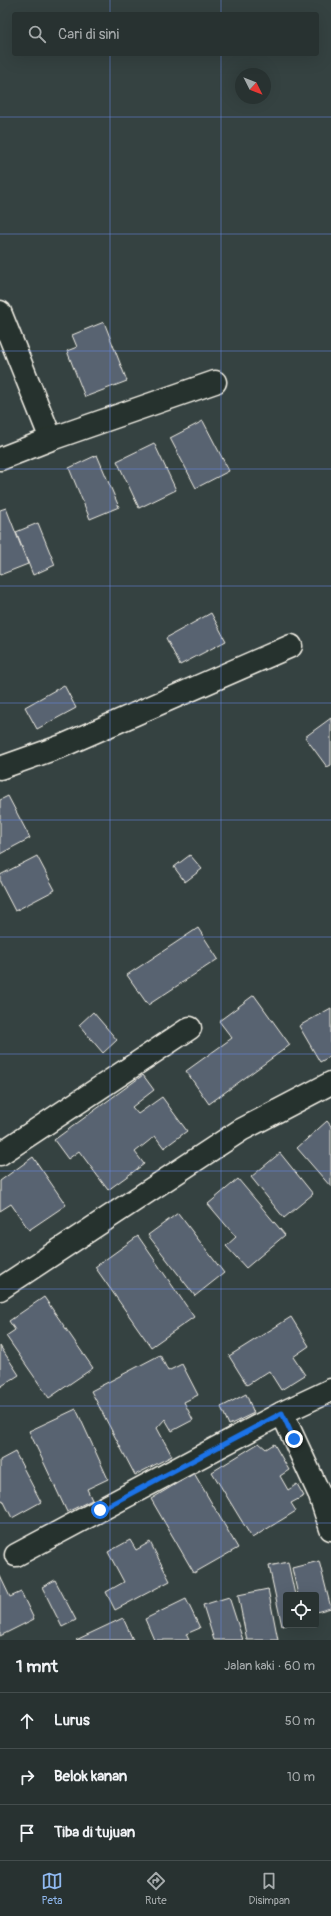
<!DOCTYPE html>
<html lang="id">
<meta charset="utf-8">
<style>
body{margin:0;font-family:Pangolin,sans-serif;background:#343e3d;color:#f1f3f6}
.controls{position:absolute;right:12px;bottom:12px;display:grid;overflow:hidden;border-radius:4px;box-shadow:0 4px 16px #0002}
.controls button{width:36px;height:36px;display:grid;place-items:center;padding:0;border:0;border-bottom:1px solid #444d4d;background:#283231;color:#f1f3f6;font:20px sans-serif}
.compass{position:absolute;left:235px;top:68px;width:36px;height:36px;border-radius:50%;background:#283231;box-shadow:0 4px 16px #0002;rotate:132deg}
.stop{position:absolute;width:12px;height:12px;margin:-9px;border:3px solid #1a73e8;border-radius:50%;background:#fff}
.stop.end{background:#1a73e8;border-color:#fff;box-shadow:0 1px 4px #0008}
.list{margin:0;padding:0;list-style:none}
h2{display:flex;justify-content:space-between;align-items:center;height:52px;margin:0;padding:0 16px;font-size:17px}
h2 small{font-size:13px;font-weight:400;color:#a5aaab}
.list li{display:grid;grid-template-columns:26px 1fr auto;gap:12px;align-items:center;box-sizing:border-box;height:56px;padding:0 16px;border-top:1px solid #444d4d}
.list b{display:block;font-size:15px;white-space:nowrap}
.list em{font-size:13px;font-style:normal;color:#a5aaab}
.icon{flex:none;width:22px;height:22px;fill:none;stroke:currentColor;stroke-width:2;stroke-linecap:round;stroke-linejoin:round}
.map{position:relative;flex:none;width:331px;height:1640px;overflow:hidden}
.search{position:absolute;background:#283231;box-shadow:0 4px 16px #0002;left:12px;right:12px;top:12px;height:44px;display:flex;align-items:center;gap:10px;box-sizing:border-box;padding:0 14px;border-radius:4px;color:#a5aaab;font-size:15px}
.sheet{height:220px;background:#283231}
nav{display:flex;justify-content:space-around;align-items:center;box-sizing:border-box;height:56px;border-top:1px solid #444d4d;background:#283231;font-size:11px;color:#a5aaab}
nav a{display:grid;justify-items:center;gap:2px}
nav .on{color:#90b9f0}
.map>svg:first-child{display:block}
.building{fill:#596471;stroke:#f4f1e8}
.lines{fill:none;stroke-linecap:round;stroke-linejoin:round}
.street-casing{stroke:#f4f1e8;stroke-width:25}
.street{stroke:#26332d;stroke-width:22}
.route{stroke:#1a73e8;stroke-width:5}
.grid{fill:none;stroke:#6887de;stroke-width:1;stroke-opacity:0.55}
</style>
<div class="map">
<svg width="331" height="1640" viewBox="0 0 331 1640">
<rect width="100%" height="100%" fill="#354241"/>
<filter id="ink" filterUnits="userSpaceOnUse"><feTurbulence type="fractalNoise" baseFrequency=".025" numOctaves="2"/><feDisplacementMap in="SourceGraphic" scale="8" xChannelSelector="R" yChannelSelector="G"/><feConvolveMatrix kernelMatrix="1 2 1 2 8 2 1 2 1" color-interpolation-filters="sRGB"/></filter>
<g filter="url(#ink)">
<g class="building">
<path d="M104,322L127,381L85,397L67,351L77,347L72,335Z"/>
<path d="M203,421L229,471L196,488L170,438Z"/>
<path d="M154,443L176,490L139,508L117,461Z"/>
<path d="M97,455L119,507L90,519L69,468Z"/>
<path d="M6,508L28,564L0,575V510Z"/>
<path d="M38,523L55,565L33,575L16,532Z"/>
<path d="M211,613L226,641L180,665L166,638Z"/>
<path d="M64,685L76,708L37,729L25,707Z"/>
<path d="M331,718V765L327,767L305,737Z"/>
<path d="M8,796L30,838L0,854V800Z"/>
<path d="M190,855L202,869L185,882L174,867Z"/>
<path d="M37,856L55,890L15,911L0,882V875Z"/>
<path d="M198,928L218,959L148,1005L127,975Z"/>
<path d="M254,995L290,1045L209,1104L186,1071L232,1038L219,1021Z"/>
<path d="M331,1008V1056L320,1062L299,1026Z"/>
<path d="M93,1012L117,1040L103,1053L79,1025Z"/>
<path d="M143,1075L154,1090L132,1107L138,1114L162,1097L187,1131L164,1148L155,1136L135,1152L144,1164L108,1190L79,1151L68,1159L54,1140Z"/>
<path d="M327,1121L331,1126V1187L297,1148Z"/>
<path d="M280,1153L313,1194L284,1218L251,1177Z"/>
<path d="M33,1157L66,1205L29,1230L11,1204L0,1211V1181Z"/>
<path d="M238,1179L285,1235L246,1268L226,1246L236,1237L208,1204Z"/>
<path d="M178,1213L224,1273L195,1296L148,1235Z"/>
<path d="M138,1236L194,1317L151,1347L95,1267Z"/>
<path d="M44,1297L93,1368L49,1398L6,1336L15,1330L9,1321Z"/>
<path d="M291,1317L309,1346L293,1357L305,1375L281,1390L269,1371L247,1385L229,1356Z"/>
<path d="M0,1346L19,1375L0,1387Z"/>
<path d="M160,1355L168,1371L182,1364L198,1395L184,1402L193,1420L172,1431L165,1419L157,1428L172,1456L135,1475L91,1391Z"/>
<path d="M246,1394L254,1413L229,1425L221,1407Z"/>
<path d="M76,1409L108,1479L87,1489L92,1500L67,1512L29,1431Z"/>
<path d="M259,1443L266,1449L274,1444L289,1470L280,1476L288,1490L297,1484L304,1496L291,1503L296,1511L252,1538L212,1472Z"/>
<path d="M15,1452L41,1502L12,1518L3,1500L0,1501V1460Z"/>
<path d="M194,1473L238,1548L194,1573L151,1499Z"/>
<path d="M130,1540L136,1550L150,1542L170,1581L115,1610L106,1592L124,1582L108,1552Z"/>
<path d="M319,1561L331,1608L316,1612V1595H298L292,1568Z"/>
<path d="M288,1562L295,1595H286L287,1625L282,1626L269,1566Z"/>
<path d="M0,1576L10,1597L21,1592L34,1619L0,1636Z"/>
<path d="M55,1580L76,1620L62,1627L42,1587Z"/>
<path d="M268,1589L278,1640H247L238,1595Z"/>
<path d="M229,1597L243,1640H214L203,1605Z"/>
<path d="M186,1599L200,1628L186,1634L189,1640H154L145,1619Z"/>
<path d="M123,1618L133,1640H76Z"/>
</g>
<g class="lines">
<defs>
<g id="street">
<path d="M0,312L51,439"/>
<path d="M0,459L51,439L215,382"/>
<path d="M0,768L62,746L291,646"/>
<path d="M0,1154L190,1028"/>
<path d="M0,1289L241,1130L331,1083"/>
<path d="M282,1413L319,1493L331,1529"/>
<path d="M16,1555L282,1413L331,1390"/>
</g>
</defs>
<use href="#street" class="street-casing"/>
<use href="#street" class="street"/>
</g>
</g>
<g class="lines" filter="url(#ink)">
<path class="route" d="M100,1510L282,1413L294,1439"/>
</g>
<path class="grid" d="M110,0V14M221,0V14M110,54V1640M221,54V1640M0,117H331M0,234H331M0,351H331M0,469H331M0,586H331M0,703H331M0,820H331M0,937H331M0,1054H331M0,1171H331M0,1289H331M0,1406H331M0,1523H331"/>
</svg>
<div class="controls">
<button><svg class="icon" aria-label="locate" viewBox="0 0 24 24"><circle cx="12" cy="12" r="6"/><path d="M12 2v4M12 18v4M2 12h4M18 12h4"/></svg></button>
</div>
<svg class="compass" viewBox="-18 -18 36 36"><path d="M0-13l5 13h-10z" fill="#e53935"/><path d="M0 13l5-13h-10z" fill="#a5aaab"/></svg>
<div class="stop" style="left:100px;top:1510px"></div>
<div class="stop end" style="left:294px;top:1439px"></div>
<div class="search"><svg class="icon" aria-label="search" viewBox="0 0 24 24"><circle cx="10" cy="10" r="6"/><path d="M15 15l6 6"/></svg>Cari di sini</div>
</div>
<section class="sheet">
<h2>1 mnt<small>Jalan kaki · 60 m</small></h2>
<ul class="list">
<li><svg class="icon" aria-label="ahead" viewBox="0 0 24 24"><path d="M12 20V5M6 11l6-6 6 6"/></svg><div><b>Lurus</b></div><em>50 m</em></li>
<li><svg class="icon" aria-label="right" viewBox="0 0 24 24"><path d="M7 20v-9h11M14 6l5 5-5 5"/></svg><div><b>Belok kanan</b></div><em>10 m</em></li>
<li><svg class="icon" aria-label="arrive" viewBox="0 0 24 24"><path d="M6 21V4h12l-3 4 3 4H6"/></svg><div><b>Tiba di tujuan</b></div></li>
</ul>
</section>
<nav>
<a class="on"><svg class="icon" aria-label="map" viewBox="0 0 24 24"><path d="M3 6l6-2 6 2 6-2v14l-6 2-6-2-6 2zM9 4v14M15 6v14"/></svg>Peta</a>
<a><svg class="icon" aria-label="directions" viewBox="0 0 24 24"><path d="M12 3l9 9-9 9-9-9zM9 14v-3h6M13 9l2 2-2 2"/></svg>Rute</a>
<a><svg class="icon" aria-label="saved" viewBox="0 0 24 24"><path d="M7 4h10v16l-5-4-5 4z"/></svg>Disimpan</a>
</nav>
